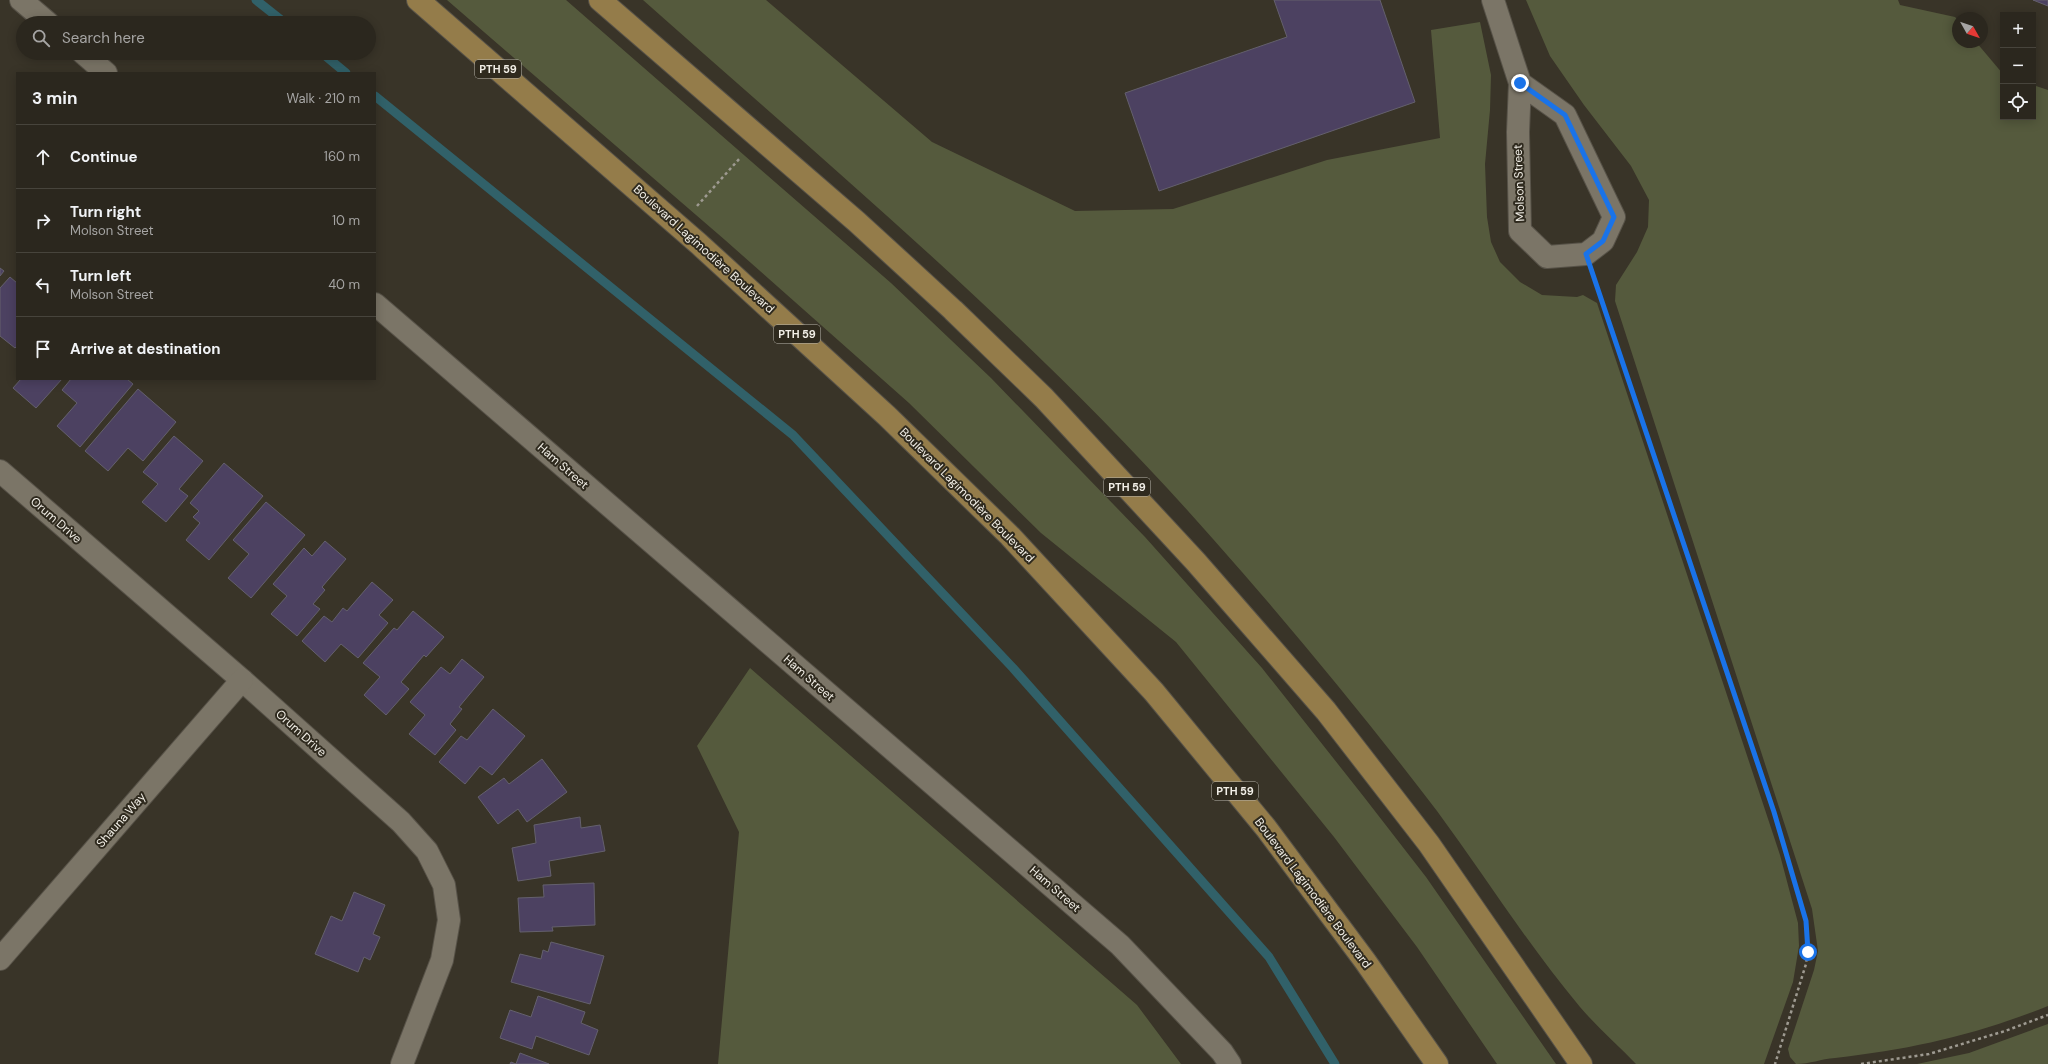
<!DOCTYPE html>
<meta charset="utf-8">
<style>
body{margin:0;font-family:"DM Sans",sans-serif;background:#37332b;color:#f1f3f6}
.controls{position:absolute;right:12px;top:12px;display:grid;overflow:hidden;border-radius:0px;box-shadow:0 2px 10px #0003}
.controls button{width:36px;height:36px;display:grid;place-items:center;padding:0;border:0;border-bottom:1px solid #47443c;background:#2b271e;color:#f1f3f6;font:20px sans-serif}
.compass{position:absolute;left:1952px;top:12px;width:36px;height:36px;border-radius:50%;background:#2b271e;box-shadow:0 2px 10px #0003;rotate:130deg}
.stop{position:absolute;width:12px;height:12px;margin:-9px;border:3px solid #1a73e8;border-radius:50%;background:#fff}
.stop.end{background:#1a73e8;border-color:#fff;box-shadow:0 1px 4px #0008}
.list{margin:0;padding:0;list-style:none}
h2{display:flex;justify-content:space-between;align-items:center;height:52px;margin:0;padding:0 16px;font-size:17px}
h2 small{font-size:13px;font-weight:400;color:#a6a5a4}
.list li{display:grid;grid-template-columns:26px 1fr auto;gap:12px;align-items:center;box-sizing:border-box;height:64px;padding:0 16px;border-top:1px solid #47443c}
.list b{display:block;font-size:15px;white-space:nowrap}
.list p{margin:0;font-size:13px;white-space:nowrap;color:#a6a5a4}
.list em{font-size:13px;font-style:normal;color:#a6a5a4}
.icon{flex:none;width:22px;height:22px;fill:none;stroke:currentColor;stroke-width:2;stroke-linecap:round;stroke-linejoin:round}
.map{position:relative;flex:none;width:2048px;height:1064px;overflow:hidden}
.search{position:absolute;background:#2b271e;box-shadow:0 2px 10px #0003;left:16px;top:16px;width:360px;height:44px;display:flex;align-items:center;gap:10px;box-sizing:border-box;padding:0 14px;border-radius:22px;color:#a6a5a4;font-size:15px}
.panel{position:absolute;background:#2b271e;box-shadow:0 2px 10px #0003;left:16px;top:72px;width:360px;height:308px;border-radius:0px}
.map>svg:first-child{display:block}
.green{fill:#555a3d}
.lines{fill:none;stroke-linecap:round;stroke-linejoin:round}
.stream{stroke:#316169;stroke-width:9}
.building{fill:#4c4161;stroke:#64606d}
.minor-casing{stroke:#575248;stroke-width:24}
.major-casing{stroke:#575248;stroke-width:24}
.path{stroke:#9e9a91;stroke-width:2.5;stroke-dasharray:3 3;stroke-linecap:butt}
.minor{stroke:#7b7567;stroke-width:22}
.major{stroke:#947c4a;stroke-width:22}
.route{stroke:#1a73e8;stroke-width:5}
.labels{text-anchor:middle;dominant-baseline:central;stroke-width:4;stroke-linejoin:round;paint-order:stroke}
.shield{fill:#2f2a1e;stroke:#b8b4ab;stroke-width:1}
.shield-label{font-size:11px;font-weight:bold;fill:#f2efe7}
.street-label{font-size:12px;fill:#f2efe7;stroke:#2f2a1e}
</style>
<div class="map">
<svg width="2048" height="1064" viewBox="0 0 2048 1064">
<rect width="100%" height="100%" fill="#393428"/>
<g class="green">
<path d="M447,0H566L891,283L991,378L1145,537L1262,668L1364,797L1426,877L1556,1064H1497L1417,947L1334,837L1176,642L1041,533L909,403L725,240Z"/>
<path d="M643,0H766L932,142L1075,211L1173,209L1327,160L1440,138L1431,30L1480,22L1491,75L1490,110L1485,164L1487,217L1491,242L1500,262L1520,282L1542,295L1577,297L1583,295L1597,303L1780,855L1798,923L1799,946L1793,982L1764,1064H1636C1618,1045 1597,1027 1580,1007C1528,945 1485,876 1437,811C1366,718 1291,627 1213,539C1040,342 839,174 643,0Z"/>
<path d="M1526,0H1898L1900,5L1955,17L1958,20V42H1976L2003,74V117H2033V85L2048,90V1006C1975,1035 1913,1049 1835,1058C1821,1059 1810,1064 1796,1064L1790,1057L1788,1049L1814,970L1818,951L1812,909L1615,301L1616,285L1637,252L1648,227L1649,200L1631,166L1584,105L1550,56Z"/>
<path d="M750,668L1137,1005L1181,1064H718L739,832L697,746Z"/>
<path d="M2048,1024V1064H1917L1969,1053Z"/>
</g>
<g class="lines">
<g class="stream">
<path d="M256,0L285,23"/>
<path d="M322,53L346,73"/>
<path d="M375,96L793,435L1013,668L1269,957L1335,1064"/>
</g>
</g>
<g class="building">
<path d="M1274,0H1380L1415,102L1159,191L1125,93L1287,37Z"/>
<path d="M2033,0H2048V6Z"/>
<path d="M0,268L4,271L0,276Z"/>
<path d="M10,277L17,283V346L15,348L0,336V288Z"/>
<path d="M21,379H62L36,408L13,388Z"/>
<path d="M71,379H127L133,384L80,447L57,426L77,403L62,390Z"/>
<path d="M138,389L176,422L143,461L128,448L108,471L85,451Z"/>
<path d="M174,436L203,461L179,489L188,496L166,522L142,502L158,484L143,472Z"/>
<path d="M224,463L263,496L209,560L186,540L200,523L193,517L199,511L190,503Z"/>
<path d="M266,502L305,535L251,598L228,578L249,554L233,540Z"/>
<path d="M325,541L346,559L322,587L325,590L313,604L320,609L297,636L271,614L287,596L273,584L304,548L312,556Z"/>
<path d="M372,582L393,600L379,615L388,623L358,658L341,644L325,662L302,641L324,616L332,622L343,608L347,611Z"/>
<path d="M413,611L444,637L426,657L424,655L401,682L409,689L386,715L364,695L380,677L363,663L394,628L397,630Z"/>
<path d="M462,659L484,677L459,707L462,709L450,724L456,730L435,755L409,734L425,715L410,702L441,667L450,674Z"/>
<path d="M493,709L525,736L492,775L480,766L465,784L439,762L461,736L467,740Z"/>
<path d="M542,759L567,792L527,822L518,809L498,824L478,797L504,778L509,784Z"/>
<path d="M580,817L581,828L600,825L605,851L549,861L551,876L518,881L512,848L536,843L534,825Z"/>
<path d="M594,883L595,925L552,927L553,931L520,932L518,898L544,897L543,885Z"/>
<path d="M354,892L385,905L373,934L380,937L370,960L364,957L358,972L315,954L331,916L342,921Z"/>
<path d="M551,942L604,956L590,1004L511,982L520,954L541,959L543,950L548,952Z"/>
<path d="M538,996L585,1012L581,1023L598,1030L589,1055L536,1036L532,1049L500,1038L510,1010L531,1017Z"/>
<path d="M520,1053L549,1064H510L511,1062L516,1064Z"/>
</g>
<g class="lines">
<defs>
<g id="minor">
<path d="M21,0L48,23"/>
<path d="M1493,0L1520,83L1565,115L1614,217L1603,241L1586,254L1547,257L1520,231L1518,132L1520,83"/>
<path d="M83,53L106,73"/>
<path d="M375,304L1120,945L1222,1052L1230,1064"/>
<path d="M0,471L242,680L401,822L427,851L444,885L449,920L442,960L402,1064"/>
<path d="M0,959L242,680"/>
</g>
<g id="major">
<path d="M418,0L699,244L887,416L1010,536L1154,692L1266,828L1365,961L1437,1064"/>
<path d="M600,0L857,222L953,310L1044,398L1196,562L1326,711L1429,844L1581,1064"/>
</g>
</defs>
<use href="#minor" class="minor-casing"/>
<use href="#major" class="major-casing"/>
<g class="path">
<path d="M697,206L740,158"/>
<path d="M1594,279L1774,811L1806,921L1808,947L1806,964L1775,1064"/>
<path d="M1861,1064L1929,1054L2005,1031L2048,1015"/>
</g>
<use href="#minor" class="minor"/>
<use href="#major" class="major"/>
</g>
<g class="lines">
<path class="route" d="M1520,83L1565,115L1614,217L1603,241L1586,254L1774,812L1806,921L1808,952"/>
</g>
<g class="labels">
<g class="shield">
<rect x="475" y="60" width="46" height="18" rx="3"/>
<rect x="774" y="325" width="46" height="18" rx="3"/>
<rect x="1104" y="478" width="46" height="18" rx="3"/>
<rect x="1212" y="782" width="46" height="18" rx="3"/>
</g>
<g class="shield-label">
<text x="498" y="69">PTH 59</text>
<text x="797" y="334">PTH 59</text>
<text x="1127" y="487">PTH 59</text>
<text x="1235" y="791">PTH 59</text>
</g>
<g class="street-label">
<text transform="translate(1519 183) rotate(-92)">Molson Street</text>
<text transform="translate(704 249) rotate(42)">Boulevard Lagimodière Boulevard</text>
<text transform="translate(563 466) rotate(41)">Ham Street</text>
<text transform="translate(967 495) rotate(45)">Boulevard Lagimodière Boulevard</text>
<text transform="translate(56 520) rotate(41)">Orum Drive</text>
<text transform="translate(809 678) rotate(41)">Ham Street</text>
<text transform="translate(301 733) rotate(42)">Orum Drive</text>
<text transform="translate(121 820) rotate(-49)">Shauna Way</text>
<text transform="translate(1055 889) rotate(41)">Ham Street</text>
<text transform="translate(1313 893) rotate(53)">Boulevard Lagimodière Boulevard</text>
</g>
</g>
</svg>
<div class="controls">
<button>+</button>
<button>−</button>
<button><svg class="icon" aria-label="locate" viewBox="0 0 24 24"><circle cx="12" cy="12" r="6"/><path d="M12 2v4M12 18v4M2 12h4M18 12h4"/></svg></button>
</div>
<svg class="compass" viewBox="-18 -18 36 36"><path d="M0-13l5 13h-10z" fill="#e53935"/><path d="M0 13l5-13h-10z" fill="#a6a5a4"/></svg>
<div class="stop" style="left:1808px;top:952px"></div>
<div class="stop end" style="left:1520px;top:83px"></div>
<div class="search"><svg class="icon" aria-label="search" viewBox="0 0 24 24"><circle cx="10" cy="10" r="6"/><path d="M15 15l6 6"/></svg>Search here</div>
<section class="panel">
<h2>3 min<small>Walk · 210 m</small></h2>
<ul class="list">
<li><svg class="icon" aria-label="ahead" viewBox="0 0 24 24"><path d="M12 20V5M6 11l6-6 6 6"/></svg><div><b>Continue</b></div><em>160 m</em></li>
<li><svg class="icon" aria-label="right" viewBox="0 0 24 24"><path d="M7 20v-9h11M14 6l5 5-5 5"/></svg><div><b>Turn right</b><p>Molson Street</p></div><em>10 m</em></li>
<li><svg class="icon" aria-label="left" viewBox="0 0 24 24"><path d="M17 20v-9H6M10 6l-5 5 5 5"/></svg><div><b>Turn left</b><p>Molson Street</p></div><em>40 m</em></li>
<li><svg class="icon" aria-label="arrive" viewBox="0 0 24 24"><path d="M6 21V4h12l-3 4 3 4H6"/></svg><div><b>Arrive at destination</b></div></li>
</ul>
</section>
</div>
